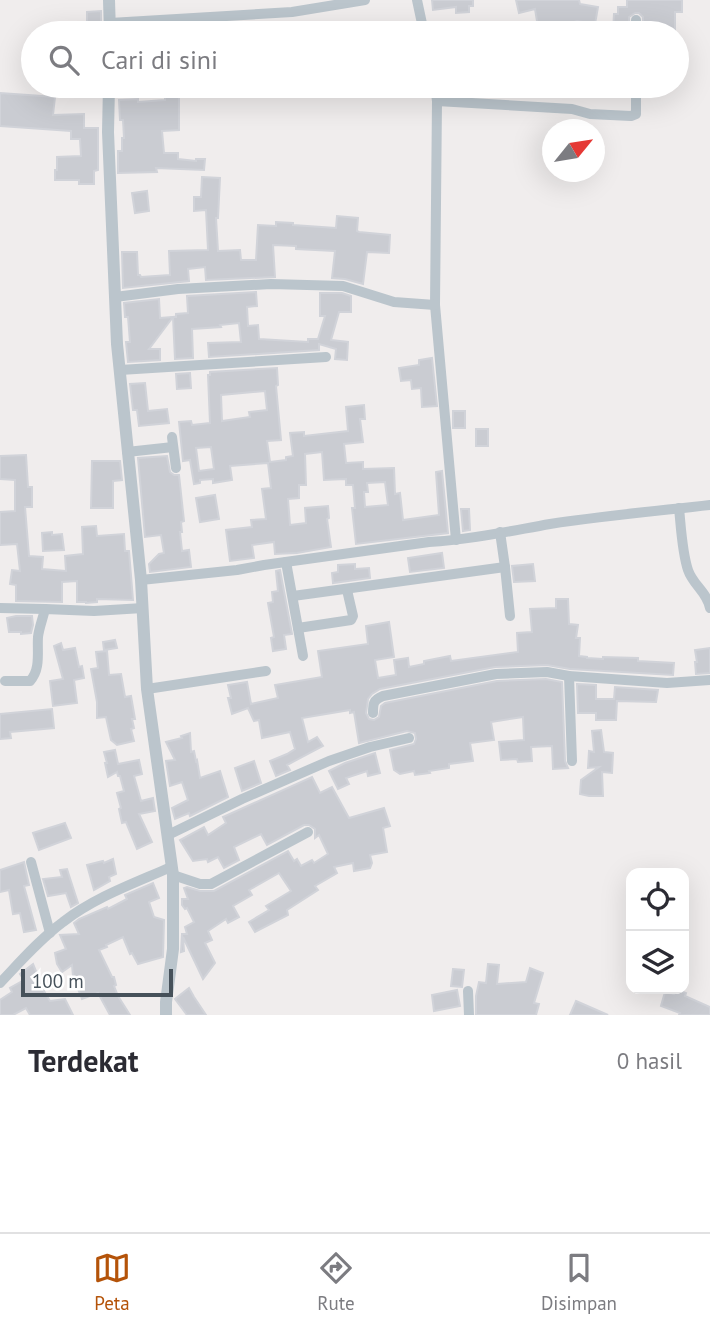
<!DOCTYPE html>
<html lang="id">
<style>
body{margin:0;font-family:"PT Sans",sans-serif;background:#f2f2f3;color:#2b2b33}
.controls{position:absolute;right:21px;bottom:21px;display:grid;overflow:hidden;border-radius:14px;box-shadow:0 7px 28px #0002}
.controls button{width:63px;height:63px;display:grid;place-items:center;padding:0;border:0;border-bottom:2px solid #e1e1e2;background:#fff;color:#2b2b33;font:35px sans-serif}
.compass{position:absolute;left:542px;top:119px;width:63px;height:63px;border-radius:50%;background:#fff;box-shadow:0 7px 28px #0002;rotate:60deg}
.scale{position:absolute;left:21px;bottom:18px;width:152px;box-sizing:border-box;padding-left:7px;border:4px solid #46515a;border-top:0;font-size:19px;line-height:24px;white-space:nowrap;color:#46515a;-webkit-text-stroke:5px #fff;paint-order:stroke}
.list{margin:0;padding:0;list-style:none}
h2{display:flex;justify-content:space-between;align-items:center;height:91px;margin:0;padding:0 28px;font-size:30px}
h2 small{font-size:23px;font-weight:400;color:#7c7c81}
.icon{flex:none;width:38px;height:38px;fill:none;stroke:currentColor;stroke-width:2;stroke-linecap:round;stroke-linejoin:round}
.map{position:relative;flex:none;width:710px;height:1015px;overflow:hidden}
.search{position:absolute;background:#fff;box-shadow:0 7px 28px #0002;left:21px;right:21px;top:21px;height:77px;display:flex;align-items:center;gap:18px;box-sizing:border-box;padding:0 24px;border-radius:38px;color:#7c7c81;font-size:26px}
.sheet{height:217px;background:#fff}
nav{display:flex;justify-content:space-around;align-items:center;box-sizing:border-box;height:98px;border-top:2px solid #e1e1e2;background:#fff;font-size:19px;color:#7c7c81}
nav a{display:grid;justify-items:center;gap:4px}
nav .on{color:#b45309}
.map>svg:first-child{display:block}
.building{fill:#caccd2;stroke:#d1d3d9;stroke-width:2;fill-rule:evenodd}
.lines{fill:none;stroke-linecap:round;stroke-linejoin:round}
.minor{stroke:#bbc5cc;stroke-width:10}
.tertiary{stroke:#bbc5cc;stroke-width:12}
</style>
<div class="map">
<svg width="710" height="1015" viewBox="0 0 710 1015">
<rect width="100%" height="100%" fill="#f0eded"/>
<g class="building">
<path d="M432,0H473V6H469V12L456,13V7L433,10Z"/>
<path d="M516,0H579L580,4L598,7L595,24L577,21L574,22L573,33H539L535,9L519,13Z"/>
<path d="M627,0H682V12H675V31L665,30V33L643,32V17L639,13H635L629,17V32L613,31L614,14H618V7H627Z"/>
<path d="M101,11V33H87V12Z"/>
<path d="M0,93L55,97L53,115L84,114V128H98V170L94,171V184H79V180H55V170H57V157L81,156L80,139H71V131L0,126Z"/>
<path d="M179,94V130L162,131L164,153H178V159L196,161V159H205L204,170L156,168L157,172L118,173V151H122V138H124L123,120H120L119,100L138,99V102L165,100V95Z"/>
<path d="M202,177L220,178L218,218H216L218,251L240,250L241,260H256L258,225L276,226V222L293,223V225L336,228L337,216L358,218L357,231L359,232L390,235L389,253L367,252L363,284L345,279L332,278L335,251L296,249V246L273,245L275,277L206,280L205,267L188,269L189,281L123,288L122,252H137L138,275H140L141,277L170,275L169,251L208,250L206,210L194,211V197H201Z"/>
<path d="M147,191L149,211L135,213L132,193Z"/>
<path d="M256,292L257,306L247,307L248,326L258,325L259,339L308,342V339H318L325,316H320V293H342L351,296V312H339L331,340L348,342L347,360L335,359L336,349L319,344V350L209,357L208,343L241,342L239,323L220,325L221,327L192,329L193,358L175,359L173,317H176V314L188,313L187,296Z"/>
<path d="M159,299L160,318L173,317L149,349H160V360L128,362L126,342H130L128,317H125L124,303Z"/>
<path d="M432,358L437,406L422,407L421,388L412,389L411,380L401,381L399,368L419,365V360Z"/>
<path d="M277,368L278,385L276,386L281,440L267,441L270,462L286,460V457L293,456L290,433L304,432V436L348,431L346,407L364,405L365,419H360L363,442L344,444L346,463L363,462V469L394,468L395,494L400,493L403,520L439,515L436,472L442,471L448,533L356,544L352,508H355L353,485H346V479L324,480L322,452L305,454L306,485H299V498L288,499L290,525L306,523L305,508L328,506L329,518L327,519L331,547L297,553L275,554L274,542L252,545L254,558L230,561L226,530L252,527L251,520L266,519L262,489L271,488L268,463L230,466L232,480L213,483V479L200,480V483L194,484L190,460L183,461L179,422L191,421L192,425L210,423L208,375H210V372ZM265,391L267,410L249,412L250,417L222,421L221,395ZM211,447L214,469L199,471L196,448ZM385,482L388,505L365,507L364,492H368L367,483Z"/>
<path d="M190,373L191,388L177,389L176,374Z"/>
<path d="M145,383L148,411L167,409L169,423L139,426L137,410H133L130,384Z"/>
<rect x="453" y="411" width="12" height="17"/>
<rect x="476" y="429" width="12" height="17"/>
<path d="M26,455L28,487H32V507H25L29,556L43,557L42,569L66,571L65,556L83,554L82,527L96,526L97,536L124,534L125,551H129L133,600L97,599V602L86,603V602H77V581L62,582V602L16,601V585L10,584L12,570L20,571L17,544L0,545V512L15,511V480L0,479V456Z"/>
<path d="M167,456L170,472L174,475H179L184,521L181,522L182,532H180L182,551L189,550L191,567L150,572L149,564L159,554L164,553L161,535L145,537L138,458Z"/>
<path d="M92,461H120L122,480L113,481V508H91Z"/>
<path d="M215,495L219,519L200,522L196,498Z"/>
<path d="M461,509H469L470,530L463,531Z"/>
<path d="M52,532V535L62,534L64,550L43,551L42,533Z"/>
<path d="M442,553L444,568L410,572L408,558Z"/>
<path d="M355,564V569L369,568L370,578L333,583L332,573L338,572V565Z"/>
<path d="M533,564L535,581L514,582L512,566Z"/>
<path d="M280,570L292,634L284,635L286,649L273,651L271,638L274,637L268,603L273,602L272,592L278,591L276,571Z"/>
<path d="M556,599H568L569,624L578,625L576,638H580L579,656L587,657V658L603,659V657L638,658V661L674,663L673,675L570,669L547,665L495,667L380,689L372,694L368,699L366,713L369,719L374,720L379,717L381,706L385,703L497,681L546,679L562,682L565,761L568,768L553,769L552,746L531,747L532,761L518,762L517,759L501,760L499,742L524,740L523,717L491,722L494,740L470,743L473,761L449,764V768L429,771L430,773L415,775L414,771L400,774L394,770L390,750L414,744L416,739L415,733L407,731L359,743L354,712L350,713V710L302,718L308,742L317,737L323,746L287,765L290,770L276,776L270,761L287,754L295,749L290,732L262,738L259,720L254,721L248,708L232,714L228,698H231L228,685L247,682L251,704L278,698L275,685L322,677L318,651L368,644L366,626L389,622L394,657L375,660L378,678L396,675L394,660L408,658L409,667L424,664V661L450,656L451,661L518,652L517,633L532,632L530,609L556,608Z"/>
<path d="M16,616H32L33,625L31,633L21,634V632H9L7,618Z"/>
<path d="M115,640L117,648L104,650L103,642Z"/>
<path d="M61,643L63,650L75,648L79,667L82,666L84,678L74,680L77,703L53,706L50,681L63,679L54,646Z"/>
<path d="M710,648V673L696,674L695,662H697L695,650Z"/>
<path d="M107,651L109,675L121,674L125,697L131,696L135,719H132L134,728L131,729L134,741L117,745L111,740L106,717L97,718V702L91,669L98,668L96,652Z"/>
<path d="M577,684L596,685V699H614L615,687L658,690L656,702L617,701L616,720H596V713H578Z"/>
<path d="M52,709L54,728L10,732L11,738L0,739V714Z"/>
<path d="M601,730L604,752L613,753L612,773L602,772L603,796H589L580,794L581,780L599,767L588,768L589,751L594,752L592,731Z"/>
<path d="M190,733L191,752L194,751L196,761L197,760L200,778L220,771L228,797L190,816L189,813L175,819L172,808L188,800L182,782L170,786L166,761L175,760L166,742L182,738L181,736Z"/>
<path d="M115,750L118,764L139,760L142,774L134,776L141,801L153,798L155,811L139,814L152,842L137,849L126,822L122,823L119,809L121,808L117,793L124,791L120,776H118L117,772L108,777L105,763H107L104,752Z"/>
<path d="M375,753L380,773L368,776L367,771L346,778L349,784L338,789L329,771L345,763Z"/>
<path d="M254,761L261,783L242,791L235,768Z"/>
<path d="M312,777L320,793L332,787L349,818L384,808L390,826L383,828L387,852L370,855L372,863L370,868L354,871L353,863L334,867L337,873L315,886L318,890L287,910L288,915L255,932L249,922L269,910L266,906L291,891L279,873L249,890L252,895L233,906L239,917L228,923L226,919L208,931L212,940L205,943L215,963L203,979L183,937L184,951L181,952L182,934H187L185,927L194,922L187,908L185,909L182,905V899H188L184,888L187,887L200,891H214L288,851L294,861L297,859L301,866L312,860L314,863L328,854L319,835L315,838V829L309,825H304L267,845L261,834L234,847L239,860L224,868L218,857L208,862L207,859L193,861L180,840L204,827L208,835L226,823L223,817Z"/>
<path d="M65,823L71,838L39,850L33,833Z"/>
<path d="M113,859L116,874L109,877L110,881L94,890L87,865L103,861L104,863Z"/>
<path d="M24,862L29,885L24,886L36,930L24,932L20,913L13,914L9,890L0,892V870Z"/>
<path d="M67,869L78,903L71,907L66,893L48,896L43,879L62,877L60,870Z"/>
<path d="M153,883L159,898L149,902L154,917L164,920L163,957L138,964L132,953L130,954L123,937L106,945L107,947L99,950L112,977H114L116,985L114,986L118,996L130,1015H110L98,993L82,999L73,976L72,965L62,972L57,964L55,953L66,949L60,935L79,934L74,923L79,919L107,907L108,909L127,899L125,895Z"/>
<path d="M33,964L44,991L50,1001L65,999L73,1015H30L26,1008L13,1015H0V1000L12,992L10,988L24,980L20,974Z"/>
<path d="M488,964L499,965L497,984L526,982L530,968L543,973L534,1003L539,1004L536,1015H476V996L479,982L486,983Z"/>
<path d="M453,969L464,970L462,987L451,986Z"/>
<path d="M189,988L194,997L206,1015H187L175,999Z"/>
<path d="M675,989L686,993L685,996L710,1007V1015H679L680,1013L661,1006L665,992L674,994Z"/>
<path d="M457,990L460,1006L434,1011L432,995Z"/>
<path d="M576,1001L608,1015H570Z"/>
</g>
<g class="lines">
<g class="minor">
<path d="M417,0L424,33"/>
<path d="M110,23L292,12L365,0"/>
<path d="M636,33V20"/>
<path d="M435,86L437,101L435,305L456,540"/>
<path d="M437,101L572,109L590,114L631,116L636,114V86"/>
<path d="M115,297L178,289L271,284L343,286L394,302L435,305"/>
<path d="M120,370L326,357"/>
<path d="M172,437L176,468"/>
<path d="M127,452L173,447"/>
<path d="M679,508C681,527 682,552 688,570C693,585 707,592 710,608"/>
<path d="M286,562L303,656"/>
<path d="M505,567L510,616"/>
<path d="M141,580L237,570L264,565L429,542C469,540 510,531 550,524C603,516 657,511 710,505"/>
<path d="M293,596L505,567L500,532"/>
<path d="M0,608L45,609"/>
<path d="M298,628L351,620L353,616L347,590"/>
<path d="M569,676L572,761"/>
<path d="M5,681H30C41,669 37,652 38,637C39,628 43,618 45,609L94,611L143,608"/>
<path d="M147,689L266,671"/>
<path d="M373,713C373,704 373,700 383,696L496,674L547,672L569,676L667,683L710,680"/>
<path d="M168,835L242,799L329,761L370,747L409,738"/>
<path d="M31,862L50,933"/>
<path d="M173,875L200,884H211L308,832"/>
<path d="M0,983C20,962 40,939 63,922C95,897 135,883 171,867"/>
<path d="M468,991L469,1015"/>
</g>
<g class="tertiary">
<path d="M109,0L110,33"/>
<path d="M109,86L108,132L117,344L141,580L147,689L173,875V949L166,1002V1015"/>
</g>
</g>
</svg>
<div class="controls">
<button><svg class="icon" aria-label="locate" viewBox="0 0 24 24"><circle cx="12" cy="12" r="6"/><path d="M12 2v4M12 18v4M2 12h4M18 12h4"/></svg></button>
<button><svg class="icon" aria-label="layers" viewBox="0 0 24 24"><path d="M12 4l9 5-9 5-9-5zM3 14l9 5 9-5"/></svg></button>
</div>
<svg class="compass" viewBox="-18 -18 36 36"><path d="M0-13l5 13h-10z" fill="#e53935"/><path d="M0 13l5-13h-10z" fill="#7c7c81"/></svg>
<div class="scale">100 m</div>
<div class="search"><svg class="icon" aria-label="search" viewBox="0 0 24 24"><circle cx="10" cy="10" r="6"/><path d="M15 15l6 6"/></svg>Cari di sini</div>
</div>
<section class="sheet">
<h2>Terdekat<small>0 hasil</small></h2>
<ul class="list">
</ul>
</section>
<nav>
<a class="on"><svg class="icon" aria-label="map" viewBox="0 0 24 24"><path d="M3 6l6-2 6 2 6-2v14l-6 2-6-2-6 2zM9 4v14M15 6v14"/></svg>Peta</a>
<a><svg class="icon" aria-label="directions" viewBox="0 0 24 24"><path d="M12 3l9 9-9 9-9-9zM9 14v-3h6M13 9l2 2-2 2"/></svg>Rute</a>
<a><svg class="icon" aria-label="saved" viewBox="0 0 24 24"><path d="M7 4h10v16l-5-4-5 4z"/></svg>Disimpan</a>
</nav>
